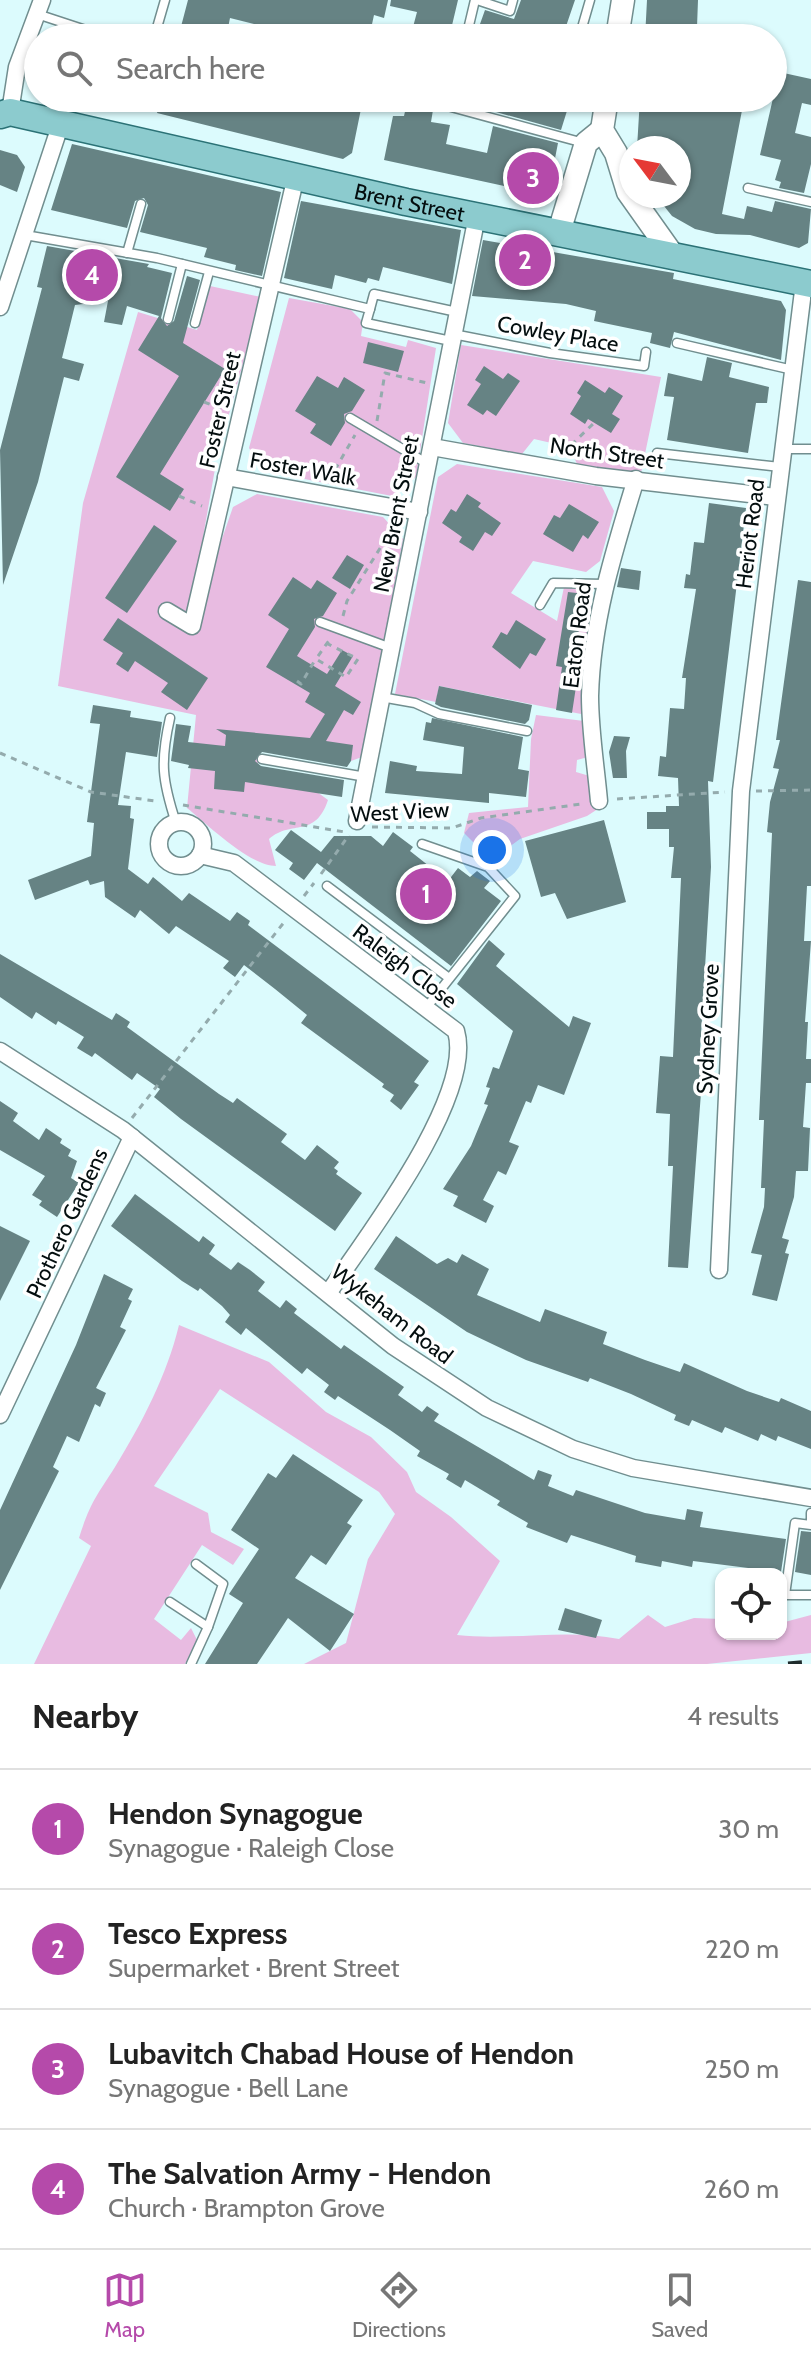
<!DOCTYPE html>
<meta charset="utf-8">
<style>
body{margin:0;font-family:Cabin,sans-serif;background:#f6f6f6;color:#222}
.controls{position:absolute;right:24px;bottom:24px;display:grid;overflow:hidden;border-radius:16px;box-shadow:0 2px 6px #0004}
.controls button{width:72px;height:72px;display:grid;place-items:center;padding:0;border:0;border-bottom:2px solid #e0e0e0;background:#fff;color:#222;font:40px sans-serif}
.compass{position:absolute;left:619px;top:136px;width:72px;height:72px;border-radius:50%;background:#fff;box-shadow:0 2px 6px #0004;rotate:302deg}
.you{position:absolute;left:492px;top:850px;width:28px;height:28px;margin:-20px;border:6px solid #fff;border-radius:50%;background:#1a73e8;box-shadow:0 0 0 12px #1a73e833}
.badge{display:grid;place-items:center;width:52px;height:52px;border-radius:50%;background:#b54aaa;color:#fff;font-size:26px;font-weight:700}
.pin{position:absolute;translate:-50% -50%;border:4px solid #fff;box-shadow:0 2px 8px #0006}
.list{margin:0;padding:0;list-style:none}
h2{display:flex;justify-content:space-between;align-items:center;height:104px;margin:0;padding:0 32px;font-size:34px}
h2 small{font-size:26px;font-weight:400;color:#767676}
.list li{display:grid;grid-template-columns:52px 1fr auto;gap:24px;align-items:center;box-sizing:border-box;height:120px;padding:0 32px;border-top:2px solid #e0e0e0}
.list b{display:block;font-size:30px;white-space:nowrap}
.list p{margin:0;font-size:26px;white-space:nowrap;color:#767676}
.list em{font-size:26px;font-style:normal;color:#767676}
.icon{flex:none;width:44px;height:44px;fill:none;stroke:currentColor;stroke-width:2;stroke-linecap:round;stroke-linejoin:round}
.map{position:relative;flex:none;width:811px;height:1664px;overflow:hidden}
.search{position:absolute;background:#fff;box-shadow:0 2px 6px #0004;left:24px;right:24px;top:24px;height:88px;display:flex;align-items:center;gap:20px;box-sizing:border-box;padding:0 28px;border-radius:44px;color:#767676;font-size:30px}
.sheet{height:584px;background:#fff}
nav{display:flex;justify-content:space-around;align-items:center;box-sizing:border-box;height:112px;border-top:2px solid #e0e0e0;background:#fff;font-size:22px;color:#767676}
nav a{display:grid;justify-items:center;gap:4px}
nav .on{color:#b54aaa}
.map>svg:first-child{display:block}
.green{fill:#e8bbe1}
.building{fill:#668384}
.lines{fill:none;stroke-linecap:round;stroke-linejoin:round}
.service-casing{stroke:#718e8f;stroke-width:11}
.minor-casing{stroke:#718e8f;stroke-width:19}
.tertiary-casing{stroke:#718e8f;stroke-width:25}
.primary-casing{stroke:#2b7276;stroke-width:29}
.path{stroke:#94abad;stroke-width:3;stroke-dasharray:6 6;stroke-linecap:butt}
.service{stroke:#fff;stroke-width:8}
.minor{stroke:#fff;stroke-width:16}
.tertiary{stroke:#fff;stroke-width:22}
.primary{stroke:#8ccbce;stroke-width:26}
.rail{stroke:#1e2b2c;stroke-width:5;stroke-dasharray:14 14;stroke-linecap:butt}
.labels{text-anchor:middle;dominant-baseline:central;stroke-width:7;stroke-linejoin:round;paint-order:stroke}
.street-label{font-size:22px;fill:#040e0f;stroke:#fff}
</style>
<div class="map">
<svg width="811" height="1664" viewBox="0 0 811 1664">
<rect width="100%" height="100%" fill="#dcfbfd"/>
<g class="green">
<path d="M210,286L261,297L225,429L212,426L202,465L215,469L200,554L215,559L233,507L257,494L383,517L403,539L362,757L351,761L260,749L257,769L309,786L328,800C315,839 292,819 269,839L276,866C250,866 208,825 187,808L196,715L58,686L83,503L138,312L197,330Z"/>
<path d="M289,298L350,309L363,322L361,336L406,347L408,340L436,348L416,477L392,496L263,471L249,448Z"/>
<path d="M461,345L661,377L641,473L578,466L569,447L534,439L522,454L463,443L448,423Z"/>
<path d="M457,464L602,487L614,511L600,561L586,572L533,561L511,593L557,621L564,587L592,592L581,714L439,686L436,702L395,694L438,477Z"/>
<path d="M536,715L584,721L588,757L577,760L576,772L593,777L607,803L587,816L520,839L491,860L464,833L469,813L528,807L531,739Z"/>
<path d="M179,1325L269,1362L326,1412L371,1437L407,1472L416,1492L451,1517L500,1561L457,1635C511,1641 566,1628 619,1639L648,1615L665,1627L694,1618L721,1619V1634H781V1623L811,1615V1653L707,1664H304L346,1643L368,1559L395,1514L379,1492L220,1389L154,1486L208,1513L211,1532L244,1549L233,1565L202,1545L154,1619L181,1640L191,1628L197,1640L185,1664H34L91,1546L79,1538C90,1503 96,1497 115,1467C142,1423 167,1375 179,1325Z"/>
</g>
<g class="building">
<path d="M188,0H388L384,18L374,15L369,38H293L294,34L230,18L226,38H178Z"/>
<path d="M391,0H458L449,38H420L422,29L413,27L417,12L390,6Z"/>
<path d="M521,0H575L562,38H475L485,10L514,19Z"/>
<path d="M647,0H698L697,27H691V38H645Z"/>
<path d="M779,72L811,79V105L802,103L795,133L811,137V164L804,193L779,188L781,182L775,180L781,160L760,155Z"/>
<path d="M161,98H282L312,105L313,98H349L361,109L352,153L343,159L157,113Z"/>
<path d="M408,98H435L431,122L450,125L446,144L487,153L493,126L558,143L550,184L536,193L384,160L393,116H404Z"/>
<path d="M499,98H571L561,130L496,112Z"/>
<path d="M640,98L744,100L722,214L744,219L747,206L772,212L775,201L811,209L808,243L799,248L750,235L716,234L695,229L672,216L656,196H679V148H637Z"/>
<path d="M72,144L281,192L262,276L235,270L236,265L204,257L207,248L140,232L148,205L144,198L135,201L127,228L51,210Z"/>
<path d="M0,150L17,155L25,167L17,192L0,185Z"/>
<path d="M301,201L461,230L452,284L383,267L379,281L368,278L366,283L335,275L332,289L284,278Z"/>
<path d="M483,240L674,273L673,279L781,301L786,310L781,360L674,332L670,348L650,343L652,333L594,321L596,311L566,304L472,296Z"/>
<path d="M47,246L149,264L147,267L172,273L161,318L167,326L174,321L187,276L200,280L183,343L225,369L160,474L184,489L170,511L116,477L179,376L138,350L159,316L127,306L122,325L104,322L108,301L75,305L62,358L84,364L79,381L64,377L38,482L3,585L0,450L42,288L37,287Z"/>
<path d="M368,342L404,351L398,372L363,363Z"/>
<path d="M707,357L732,363L729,377L769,387L767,403H756L748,453L667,440L674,397L664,396L668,373L702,381Z"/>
<path d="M484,366L503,379L508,373L520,381L496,416L487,410L483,415L467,405L481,384L475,380Z"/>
<path d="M317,376L338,388L344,377L365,390L352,411L344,414L345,423L331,446L310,433L316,424L295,411Z"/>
<path d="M585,380L605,393L609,387L623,396L612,414L620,419L611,433L588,419L585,424L570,414L581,396L577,393Z"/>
<path d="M467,494L481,503L478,507L501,523L492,536L485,532L473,551L459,542L462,537L442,523L451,509L456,512Z"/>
<path d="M709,503L746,508L713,782L708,781L711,867L700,1052H704L688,1268L668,1267L673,1166H668L670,1114L656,1113L660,1056L673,1057L681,878H671L674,847H669V829H647V812H666V806H679L678,778L658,776L660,756L666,757L670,708L684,709L686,678H682L696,589L684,588L686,574L690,575L694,542L704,543Z"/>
<path d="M569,504L599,522L588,539L583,535L573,552L543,534L554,515L560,518Z"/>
<path d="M154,525L177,541L127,613L105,598Z"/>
<path d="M347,555L364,565L350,589L332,578Z"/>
<path d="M621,568L641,571L639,590L617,587Z"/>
<path d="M293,577L311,589L317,580L337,593L323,616L314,619L315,627L297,656L327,674L342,650L353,656L335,686L361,702L353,715L344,710L326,741L353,745L351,761L347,767L262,752L255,761L261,766L344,780L342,797L245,782L244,792L214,789L215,771L188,768L189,765L171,761L176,724L191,726L188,742L225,746L226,735L216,729L310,738L325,714L305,702L310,693L266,667L289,629L268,615Z"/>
<path d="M798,580L811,582V886H807L804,941H811L805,1022H808L806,1059H811V1083H806L803,1127L810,1128L808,1171H796L794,1197L782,1238L789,1240L785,1253L789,1254L777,1301L752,1295L762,1255L751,1253L764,1207L765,1188H761L764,1120H759L772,833L767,832L770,802L779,769L773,768L780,740H776Z"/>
<path d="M568,592L585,594L573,666L579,667L572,713L556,710L562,667L556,666Z"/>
<path d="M118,618L208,678L187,710L161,692L168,683L135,661L128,672L116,664L123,653L103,640Z"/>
<path d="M516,620L546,639L536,656L530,653L520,669L492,647L501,632L507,635Z"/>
<path d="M439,686L532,705L529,720L525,724L441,707L435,704Z"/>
<path d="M93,705L131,711L130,717L162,722L157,757L126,752L118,805L131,806L130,818L134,819L128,869L148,884L153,877L182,901L189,893L230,921L237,912L250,921L248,925L429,1061L414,1082L419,1085L401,1110L390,1101L394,1095L382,1087L384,1084L301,1023L307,1015L275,989L244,965L235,977L223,968L229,961L176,926L169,934L140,910L135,918L105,897L104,881L90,885L88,880L35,900L28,880L91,856L94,823L87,822L100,724L90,723Z"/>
<path d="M432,718L523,737L518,769L529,771L526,797L489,793V803L385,793L390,761L417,766L416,771L462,774L464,747L423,740L426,722L431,723Z"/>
<path d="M614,736L630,737L626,751L627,778H613L609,752Z"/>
<path d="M604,820L626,902L567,919L555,893L541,897L525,841Z"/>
<path d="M291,830L321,852L334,836H371L383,846L393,832L413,847L410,851L448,881L458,868L470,877L477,871L490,881L484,888L501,901L451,966L317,863L304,880L289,869L293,863L275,850Z"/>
<path d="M489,940L505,954L496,966L569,1027L573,1016L591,1023L564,1095L538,1085L531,1103L526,1101L509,1142L519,1146L506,1175L498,1171L483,1200L494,1206L486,1223L453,1206L458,1196L443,1189L471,1146L488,1105L484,1104L490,1088L486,1087L493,1067L499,1069L513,1031L457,984Z"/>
<path d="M0,954L112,1020L116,1013L130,1022L127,1027L219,1094L233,1103L237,1098L287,1134L281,1142L305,1160L317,1145L339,1162L334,1168L338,1171L336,1174L362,1193L335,1231L181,1119L154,1097L160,1089L137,1073L132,1080L95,1053L92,1057L77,1048L84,1037L58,1021L56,1025L36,1012L32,1019L0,997Z"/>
<path d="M0,1101L18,1113L13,1121L39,1140L46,1128L62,1139L60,1143L71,1150L68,1156L77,1161L71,1178L79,1183L57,1217L39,1205L42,1201L32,1195L45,1176L0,1150Z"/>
<path d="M135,1194L199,1242L203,1236L215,1245L209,1254L231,1270L238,1262L250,1270L265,1282L258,1291L280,1308L286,1300L297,1309L294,1313L341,1349L344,1345L404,1387L398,1395L422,1412L427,1406L439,1414L434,1421L534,1480L538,1470L552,1475L548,1486L573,1496L576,1490L645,1513L685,1520L687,1509L703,1512L700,1527L786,1539L781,1572L693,1561L692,1567L662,1561L661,1567L635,1562L636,1556L571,1535L567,1543L526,1527L528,1523L497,1505L500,1501L465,1480L461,1488L446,1479L449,1474L417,1456L420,1451L390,1430L338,1396L335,1400L324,1392L329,1385L307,1368L302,1374L246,1328L241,1335L225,1322L230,1315L222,1306L200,1288L198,1291L182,1281L111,1226Z"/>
<path d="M0,1226L30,1241L0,1301Z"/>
<path d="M396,1236L437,1264L448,1258L457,1263L462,1254L489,1269L477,1295L540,1322L545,1309L607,1332L603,1344L645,1360L680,1372L684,1363L747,1391L779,1402L781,1398L811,1411V1449L778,1436L776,1441L761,1434L758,1441L725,1427L722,1433L692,1420L689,1426L674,1420L676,1415L631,1394L590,1378L588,1382L526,1360L467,1332L374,1269Z"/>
<path d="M104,1274L133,1289L128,1299L132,1301L120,1327L126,1330L96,1388L106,1393L100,1407L95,1404L79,1442L67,1436L53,1467L59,1471L0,1590V1510L76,1345Z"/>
<path d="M293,1454L363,1500L347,1523L352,1526L326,1565L311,1555L295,1578L354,1614L330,1651L288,1618L257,1664H205L243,1603L229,1594L259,1549L231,1530L268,1473L276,1478Z"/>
<path d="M801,1531L811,1532V1575L795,1572Z"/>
<path d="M565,1608L602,1620L596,1638L558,1630Z"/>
</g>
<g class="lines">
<defs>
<g id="service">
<path d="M477,0L510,11L513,0"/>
<path d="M37,14L110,38"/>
<path d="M131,38H138"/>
<path d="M154,38L165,0"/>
<path d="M466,38L475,0"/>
<path d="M579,38L590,0"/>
<path d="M453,98L451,107L584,143"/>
<path d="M748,188L811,202"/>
<path d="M25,235L157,258L370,309L366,323L451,341"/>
<path d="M127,253L141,204"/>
<path d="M370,309L374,294L457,312"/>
<path d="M168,319L182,264"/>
<path d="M195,323L209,272"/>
<path d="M453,334L550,353L644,366L646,352"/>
<path d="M677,343L793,370"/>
<path d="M350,418L428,464"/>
<path d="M783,449H811"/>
<path d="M657,453L780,467"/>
<path d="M540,605L553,583L604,584"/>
<path d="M320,622L391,648"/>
<path d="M381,697L415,703L439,714L527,731"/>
<path d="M170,718C160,762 162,780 176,823"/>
<path d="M262,759L366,777"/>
<path d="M422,844L488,867L515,896L426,1008"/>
<path d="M327,886L449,978"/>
<path d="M811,1513V1525L795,1523L785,1595H811"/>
<path d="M196,1564L223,1584L208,1627"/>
<path d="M170,1602L208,1627L191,1664"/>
</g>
<g id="minor">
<path d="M10,112L17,67L42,0"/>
<path d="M0,307L61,123"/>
<path d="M432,447L596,476L776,497"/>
<path d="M226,477L419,512"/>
<path d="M167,611L192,626L296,176"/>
<path d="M599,801C596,767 590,731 590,696C592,620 614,551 636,479"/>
<path d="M357,821L477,216"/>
<circle cx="181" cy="844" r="22"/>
<path d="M200,855L234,863L456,1031C475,1096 366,1238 329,1292"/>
<path d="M0,1051L123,1130L393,1346L487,1408L573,1449L633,1468L811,1498"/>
<path d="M719,1270L741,791L804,283"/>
<path d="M0,1415L132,1137"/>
</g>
<g id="tertiary">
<path d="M617,38L623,0"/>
<path d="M607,98L602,130L616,153L628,192L672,254"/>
<path d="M559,232L586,143L602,130"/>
</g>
<g id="primary">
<path id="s1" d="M0,115L10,112L406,202L811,284"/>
</g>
</defs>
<use href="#service" class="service-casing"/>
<use href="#minor" class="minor-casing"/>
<use href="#tertiary" class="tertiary-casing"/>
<use href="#primary" class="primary-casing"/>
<g class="path">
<path d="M204,402L223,409"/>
<path d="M377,421L385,373L427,383"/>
<path d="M573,455L569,447L594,423"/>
<path d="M329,480L355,435"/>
<path d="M179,496L202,506"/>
<path d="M343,616L347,601L394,526"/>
<path d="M326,643L358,659L346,677L316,659L330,639"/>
<path d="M297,681L301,684L315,660"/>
<path d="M0,753L91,792L155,801"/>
<path d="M756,791L811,790"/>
<path d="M617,799L725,792"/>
<path d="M183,805L345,832"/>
<path d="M372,827L452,828L481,818L581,804"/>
<path d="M321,874L349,835"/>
<path d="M304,896L314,883"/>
<path d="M132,1118L285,921"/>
</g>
<use href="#service" class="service"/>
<use href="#minor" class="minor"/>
<use href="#tertiary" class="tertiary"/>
<use href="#primary" class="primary"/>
<path class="rail" d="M788,1664L811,1662"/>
</g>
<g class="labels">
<g class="street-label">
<text stroke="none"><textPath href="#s1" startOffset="420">Brent Street</textPath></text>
<text transform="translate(558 334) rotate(10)">Cowley Place</text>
<text transform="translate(220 410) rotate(-77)">Foster Street</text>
<text transform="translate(607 453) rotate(8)">North Street</text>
<text transform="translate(303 469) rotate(10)">Foster Walk</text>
<text transform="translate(396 514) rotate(-79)">New Brent Street</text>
<text transform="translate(750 534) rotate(-83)">Heriot Road</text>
<text transform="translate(577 635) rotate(-83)">Eaton Road</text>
<text transform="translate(400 812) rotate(-3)">West View</text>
<text transform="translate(405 966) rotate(37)">Raleigh Close</text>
<text transform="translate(708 1029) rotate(-87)">Sydney Grove</text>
<text transform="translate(67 1223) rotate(-65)">Prothero Gardens</text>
<text transform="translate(392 1314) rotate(38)">Wykeham Road</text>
</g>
</g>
</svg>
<div class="controls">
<button><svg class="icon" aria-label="locate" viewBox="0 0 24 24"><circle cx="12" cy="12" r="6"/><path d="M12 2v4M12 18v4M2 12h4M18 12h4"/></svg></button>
</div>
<svg class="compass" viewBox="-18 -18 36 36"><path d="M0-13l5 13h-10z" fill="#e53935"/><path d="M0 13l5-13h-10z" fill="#767676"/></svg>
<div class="you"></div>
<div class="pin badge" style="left:426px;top:894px">1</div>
<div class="pin badge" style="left:525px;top:260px">2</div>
<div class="pin badge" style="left:533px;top:178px">3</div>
<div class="pin badge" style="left:92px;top:275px">4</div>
<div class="search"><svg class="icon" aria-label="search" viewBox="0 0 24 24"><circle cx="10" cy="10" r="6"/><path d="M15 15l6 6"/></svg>Search here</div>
</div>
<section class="sheet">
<h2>Nearby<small>4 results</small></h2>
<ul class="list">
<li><span class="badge">1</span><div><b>Hendon Synagogue</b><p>Synagogue · Raleigh Close</p></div><em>30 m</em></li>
<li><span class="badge">2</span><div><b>Tesco Express</b><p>Supermarket · Brent Street</p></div><em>220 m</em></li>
<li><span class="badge">3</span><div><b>Lubavitch Chabad House of Hendon</b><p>Synagogue · Bell Lane</p></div><em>250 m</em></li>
<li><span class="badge">4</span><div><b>The Salvation Army - Hendon</b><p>Church · Brampton Grove</p></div><em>260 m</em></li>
</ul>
</section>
<nav>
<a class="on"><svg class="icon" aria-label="map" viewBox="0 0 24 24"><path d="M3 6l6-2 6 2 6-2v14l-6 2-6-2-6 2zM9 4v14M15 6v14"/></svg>Map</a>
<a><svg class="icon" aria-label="directions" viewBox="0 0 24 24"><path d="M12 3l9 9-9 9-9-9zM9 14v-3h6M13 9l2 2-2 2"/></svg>Directions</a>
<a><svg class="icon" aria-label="saved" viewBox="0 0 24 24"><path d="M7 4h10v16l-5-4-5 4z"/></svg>Saved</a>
</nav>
